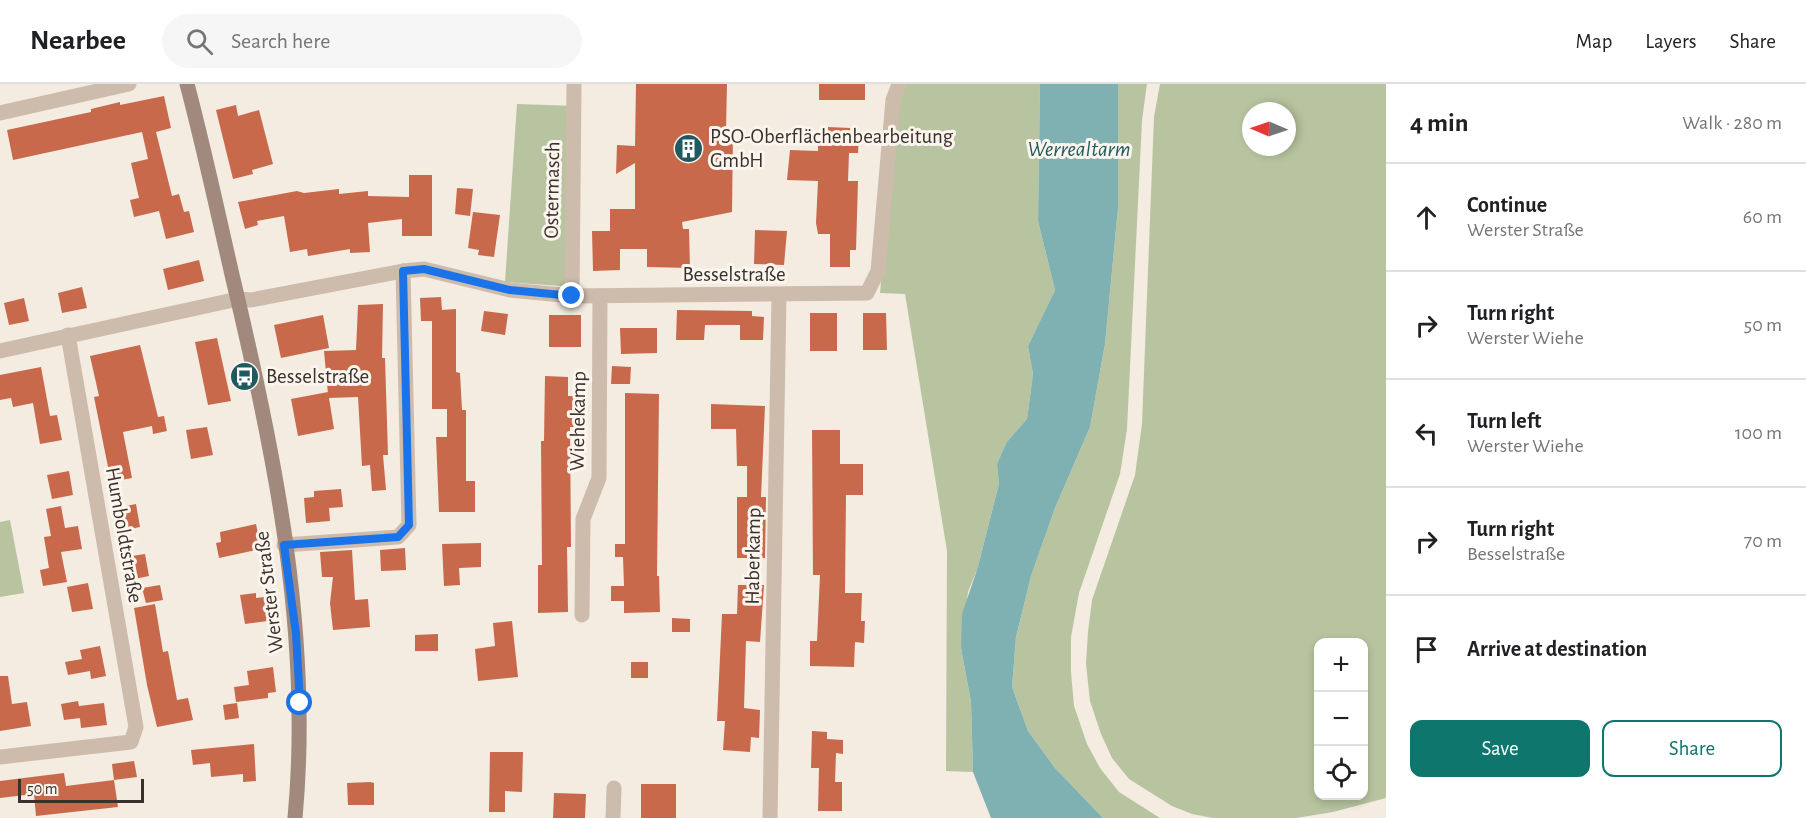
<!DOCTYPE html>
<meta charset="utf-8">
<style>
body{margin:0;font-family:"Alegreya Sans",sans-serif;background:#f6f6f6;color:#202124}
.controls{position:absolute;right:18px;bottom:18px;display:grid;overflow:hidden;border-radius:12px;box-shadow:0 3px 9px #0003}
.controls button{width:54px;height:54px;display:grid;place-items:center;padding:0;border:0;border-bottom:2px solid #e0e0e0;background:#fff;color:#202124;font:30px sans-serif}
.compass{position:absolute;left:1242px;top:18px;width:54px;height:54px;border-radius:50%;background:#fff;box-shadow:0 3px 9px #0003;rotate:272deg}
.scale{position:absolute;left:18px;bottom:15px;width:126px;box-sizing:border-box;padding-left:6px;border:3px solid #3b302b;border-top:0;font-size:16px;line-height:21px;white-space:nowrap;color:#3b302b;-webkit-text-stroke:4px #fbf5ee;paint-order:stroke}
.stop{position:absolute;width:18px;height:18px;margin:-14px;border:4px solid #1a73e8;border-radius:50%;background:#fff}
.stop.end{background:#1a73e8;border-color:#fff;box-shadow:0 2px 6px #0008}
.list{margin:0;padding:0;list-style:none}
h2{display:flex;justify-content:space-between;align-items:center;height:78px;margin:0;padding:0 24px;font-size:26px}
h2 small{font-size:20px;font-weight:400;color:#757577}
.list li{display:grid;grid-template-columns:39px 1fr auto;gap:18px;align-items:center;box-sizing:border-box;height:108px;padding:0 24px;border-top:2px solid #e0e0e0}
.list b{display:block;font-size:22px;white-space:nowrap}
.list p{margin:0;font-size:20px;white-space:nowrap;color:#757577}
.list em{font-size:20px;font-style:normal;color:#757577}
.actions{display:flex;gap:12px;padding:18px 24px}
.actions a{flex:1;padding:14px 0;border:2px solid #0f766e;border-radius:12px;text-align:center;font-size:21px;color:#0f766e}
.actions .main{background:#0f766e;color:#fff}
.icon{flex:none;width:33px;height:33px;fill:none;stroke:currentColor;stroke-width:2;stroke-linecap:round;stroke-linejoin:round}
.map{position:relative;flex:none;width:1386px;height:734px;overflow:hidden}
header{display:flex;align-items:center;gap:36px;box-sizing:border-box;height:84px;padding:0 30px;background:#fff;border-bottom:2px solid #e0e0e0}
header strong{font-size:28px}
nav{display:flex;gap:33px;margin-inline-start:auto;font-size:21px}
.search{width:420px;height:54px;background:#f6f6f6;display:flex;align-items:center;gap:15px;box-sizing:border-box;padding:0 21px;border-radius:33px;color:#757577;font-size:22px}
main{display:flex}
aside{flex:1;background:#fff}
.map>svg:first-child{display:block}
.green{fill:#b8c4a0;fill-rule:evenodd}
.water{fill:#7fb0b2}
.building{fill:#c8694b}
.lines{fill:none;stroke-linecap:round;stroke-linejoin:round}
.street{stroke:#cdbbac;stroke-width:15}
.secondary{stroke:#a18a7d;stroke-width:15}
.route{stroke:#1a73e8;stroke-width:8}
.labels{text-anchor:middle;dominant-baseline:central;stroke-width:6;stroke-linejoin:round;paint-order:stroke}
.poi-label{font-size:21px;fill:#3b302b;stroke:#fbf5ee;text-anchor:start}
.street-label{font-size:21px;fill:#3b302b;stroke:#fbf5ee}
.water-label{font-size:22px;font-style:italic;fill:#1f5a5e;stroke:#fbf5ee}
</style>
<header>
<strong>Nearbee</strong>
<div class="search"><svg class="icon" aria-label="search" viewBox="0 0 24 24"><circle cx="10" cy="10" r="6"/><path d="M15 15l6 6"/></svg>Search here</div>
<nav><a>Map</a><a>Layers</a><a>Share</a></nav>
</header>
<main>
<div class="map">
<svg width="1386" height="734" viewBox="0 0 1386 734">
<rect width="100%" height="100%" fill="#f4ebe1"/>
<g class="green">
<path d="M903,0H1040L1038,137L1055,206L1028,262L1033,290L1027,335L1006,359L997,380L999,400L977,486L968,508L961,564L971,618L973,688L946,687L947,467L905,210L880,209L898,16Z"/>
<path d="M1118,0H1147L1142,36L1127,345L1120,390L1079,509L1071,553V588L1074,622L1087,660L1100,684L1119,708L1160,734H1103L1055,684L1028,647L1012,603L1016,553L1031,492L1055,424L1090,343L1105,260L1118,124Z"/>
<path d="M1160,0H1386V714L1333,728L1296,734H1213L1192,730L1172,722L1129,695L1112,674L1101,650L1090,617L1086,580L1088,548L1092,516L1135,391L1142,340L1154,33ZM1251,27H1287V63H1251ZM1318,558H1364V712H1318Z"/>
<path d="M517,20L576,22L574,203L505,198Z"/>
<path d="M10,436L24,509L0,513V438Z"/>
</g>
<path class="water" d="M1040,0H1118V124L1105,260L1090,343L1055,424L1031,492L1016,553L1012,603L1028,647L1055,684L1103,734H991L973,688L971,618L961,564L962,530L977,486L999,400L997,380L1006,359L1027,335L1033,290L1028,262L1055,206L1038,137Z"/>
<g class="building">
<path d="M636,0H727L726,46H733L732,128L682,138L683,145H689L690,184L647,183V165H620V186L593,187L592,147H610V125H635V79L616,90L617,61L635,62Z"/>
<rect x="819" y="0" width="46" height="16"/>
<path d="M164,12L171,44L156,48L172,112L179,110L184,128L189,127L194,148L166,155L159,127L134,133L130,116L139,114L131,79L148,75L142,48L13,76L7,46L91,28V25L120,18V21Z"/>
<path d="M236,21L238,32L259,26L273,80L252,86L253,90L233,95L216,26Z"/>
<path d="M828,43L850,44V47L859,48L858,69H849L848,97H858L856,166H850V183H830V150H818L816,139L818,97L787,96L790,66L818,67V57H828Z"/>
<path d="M409,91H432V152H402V135L368,139L370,168L350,169V165L308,172L307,165L290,168L284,132L257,137L258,141L245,145L238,118L297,107L304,109L339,105V110L368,107V112L409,113Z"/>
<path d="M457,104L473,105L470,132L455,130Z"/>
<path d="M473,128L500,131L494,173L478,171L479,166L468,164Z"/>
<path d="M755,146L787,147L784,181L754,180Z"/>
<path d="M199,176L204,197L168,206L163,185Z"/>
<path d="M82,203L87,224L62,229L58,209Z"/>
<path d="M441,213L442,226L456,225V288L460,289L462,326H466V397H475V428H439L436,353H447V325H432V237H421L420,214Z"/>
<path d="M24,214L29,237L9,241L4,219Z"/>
<path d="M383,220L382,274H385L388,371H383L386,406L372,407L370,381L362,382L358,313L329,314L334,345L298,352L291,315L328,308V310L324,267L356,266L358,221Z"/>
<path d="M677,226L752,227V232L764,233L763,256H740V241H705L704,256H676Z"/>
<path d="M484,227L508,230L505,251L481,247Z"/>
<rect x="810" y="229" width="27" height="38"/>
<path d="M863,229H886L887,266H863Z"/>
<path d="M323,231L329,264L281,274L274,241Z"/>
<rect x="549" y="231" width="32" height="32"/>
<path d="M620,244H657V269L621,270Z"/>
<path d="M217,254L231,317L208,321L195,258Z"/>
<path d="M140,261L158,333L164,332L167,347L153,350L152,342L123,348L132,394L111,398L94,313L99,312L90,272Z"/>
<path d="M612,282L631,283L630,300H611Z"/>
<path d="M41,283L50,332L57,331L62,356L40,360L33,319L13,323L11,314L0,316V291Z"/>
<path d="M545,292L568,293V312H582V343H570L571,463H567L568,528L538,529V481H542L541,357H544Z"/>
<path d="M625,309L659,310L657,492H659L660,528L624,529V517H611V502H624L623,473H615V460H625Z"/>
<path d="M711,320L765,322L761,413H766L765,474H737V413H747V382H737L736,345H711Z"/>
<path d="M207,343L213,371L191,375L186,346Z"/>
<path d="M812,346H840V380H863V411H846L845,509H862L861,537H865L864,559L855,558L854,583L810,582V557H817L820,491H813Z"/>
<path d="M69,387L73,411L52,415L47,391Z"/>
<path d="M341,405L343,423L329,424L330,437L306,439L304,414L314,413V407Z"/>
<path d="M136,420L140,443L120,447L116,424Z"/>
<path d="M61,422L65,444L78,442L82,465L61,468L67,498L43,502L40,486L49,484L44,453L51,452L46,425Z"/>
<path d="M256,440L261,465L219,474L216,459L221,458L220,448Z"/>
<path d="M481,459V483L459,484L460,501L444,502L442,460Z"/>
<path d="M405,464L406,486L381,487L380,466Z"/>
<path d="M352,466L355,516L368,515L370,543L333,546L330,519L333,493H322L320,468Z"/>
<path d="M145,470L149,492L129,496L125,473Z"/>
<path d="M88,499L93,525L72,528L67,503Z"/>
<path d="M160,501L163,516L146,519L142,504Z"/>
<path d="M738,501H764L760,558L746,557L744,624L760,626L759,654L751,653L750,668L723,666L725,637H717L722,530H737Z"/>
<path d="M256,509V514L265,513L268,537L245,540L240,511Z"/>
<path d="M155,520L163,568L168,567L177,616L188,614L193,636L157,643L147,601L134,524Z"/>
<path d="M672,534L690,535V548H672Z"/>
<path d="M512,537L518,593L478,597L475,565L495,562L493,539Z"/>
<path d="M438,550V567H415V551Z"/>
<path d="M100,562L106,592L91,595L90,587L68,591L65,578L82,575L80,566Z"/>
<rect x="631" y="578" width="17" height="16"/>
<path d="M273,583L276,608L268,609V614L236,618L234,603L249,601L247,587Z"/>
<path d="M0,592H8L12,620L27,618L31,642L0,647Z"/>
<path d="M78,617L79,622L104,619L107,641L81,644L79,625L80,634L64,636L61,620Z"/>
<path d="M237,619L239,634L225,636L223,621Z"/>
<path d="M812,647L827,648V655L843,656V670L836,669L835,698H842V727H818L819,684H811Z"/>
<path d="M254,660L256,697L243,698V690L211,693L210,679L193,681L191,666Z"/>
<path d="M490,668H523L522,708L505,707V728H489Z"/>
<path d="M134,677L137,693L114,696L118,723L36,732L34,710L0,714V697L64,689L66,702L114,696L112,680Z"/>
<path d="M370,698L374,699V721H348L347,699Z"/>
<rect x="641" y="700" width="35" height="34"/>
<path d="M554,709L586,710L585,734H553Z"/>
</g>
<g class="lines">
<g class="street">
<path d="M0,29L129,0"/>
<path d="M572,212L574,0"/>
<path d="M0,267L238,215L251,216L403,187L424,185L510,206L572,212L867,209L878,187L893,16L899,0"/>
<path d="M284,461L398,453L409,441L403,187"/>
<path d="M582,531L583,435L599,394L600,212"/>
<path d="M0,673L131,658L136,643L68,251"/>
<path d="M613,734L614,704"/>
<path d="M770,734L779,211"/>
</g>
<path class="secondary" d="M187,0C204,64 218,130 233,195C275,371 312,552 295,734"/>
</g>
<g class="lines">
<path class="route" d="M300,619L296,550L284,461L398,453L409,441L403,187L424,185L510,206L572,212"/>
</g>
<defs>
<symbol id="building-disc" viewBox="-11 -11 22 22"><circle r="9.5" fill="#1f5a5e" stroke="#fbf5ee"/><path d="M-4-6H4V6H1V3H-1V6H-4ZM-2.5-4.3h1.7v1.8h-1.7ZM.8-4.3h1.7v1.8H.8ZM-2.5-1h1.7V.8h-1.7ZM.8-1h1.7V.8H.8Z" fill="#fff"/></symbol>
<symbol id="bus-disc" viewBox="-11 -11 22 22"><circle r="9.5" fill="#1f5a5e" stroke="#fbf5ee"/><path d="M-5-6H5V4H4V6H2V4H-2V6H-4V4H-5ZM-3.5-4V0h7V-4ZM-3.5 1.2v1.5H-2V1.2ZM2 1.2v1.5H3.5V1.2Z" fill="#fff"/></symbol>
</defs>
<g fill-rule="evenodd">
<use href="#building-disc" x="672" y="48" width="33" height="33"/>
<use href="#bus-disc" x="228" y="276" width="33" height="33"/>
</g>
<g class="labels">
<g class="poi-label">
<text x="710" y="52">PSO-Oberflächenbearbeitung<tspan x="710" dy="24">GmbH</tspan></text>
<text x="266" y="292">Besselstraße</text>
</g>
<g class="street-label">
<text transform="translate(552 106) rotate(-89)">Ostermasch</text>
<text x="734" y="190">Besselstraße</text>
<text transform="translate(578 337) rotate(-89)">Wiehekamp</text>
<text transform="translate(124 451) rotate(80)">Humboldtstraße</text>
<text transform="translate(753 472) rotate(-89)">Haberkamp</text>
<text transform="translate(269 508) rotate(-97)">Werster Straße</text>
</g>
<g class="water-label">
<text x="1079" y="65">Werrealtarm</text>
</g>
</g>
</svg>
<div class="controls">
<button>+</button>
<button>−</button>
<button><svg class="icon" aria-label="locate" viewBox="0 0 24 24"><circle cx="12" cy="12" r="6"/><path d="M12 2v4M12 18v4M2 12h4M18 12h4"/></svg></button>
</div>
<svg class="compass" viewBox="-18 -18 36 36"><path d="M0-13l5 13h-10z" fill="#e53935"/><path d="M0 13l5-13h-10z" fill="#757577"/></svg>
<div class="scale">50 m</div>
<div class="stop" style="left:300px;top:619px"></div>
<div class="stop end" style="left:572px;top:212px"></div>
</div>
<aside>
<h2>4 min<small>Walk · 280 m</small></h2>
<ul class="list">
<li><svg class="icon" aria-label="ahead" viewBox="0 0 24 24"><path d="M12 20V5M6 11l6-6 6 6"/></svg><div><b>Continue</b><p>Werster Straße</p></div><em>60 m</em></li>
<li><svg class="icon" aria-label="right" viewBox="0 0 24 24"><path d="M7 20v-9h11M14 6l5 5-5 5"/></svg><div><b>Turn right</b><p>Werster Wiehe</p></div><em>50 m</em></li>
<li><svg class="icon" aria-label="left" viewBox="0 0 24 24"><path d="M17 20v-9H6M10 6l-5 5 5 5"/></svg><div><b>Turn left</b><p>Werster Wiehe</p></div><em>100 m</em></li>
<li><svg class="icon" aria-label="right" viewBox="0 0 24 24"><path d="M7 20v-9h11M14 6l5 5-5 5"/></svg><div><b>Turn right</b><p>Besselstraße</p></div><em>70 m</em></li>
<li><svg class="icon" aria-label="arrive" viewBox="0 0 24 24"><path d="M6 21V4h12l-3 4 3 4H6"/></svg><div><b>Arrive at destination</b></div></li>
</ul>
<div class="actions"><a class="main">Save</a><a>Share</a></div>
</aside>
</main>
